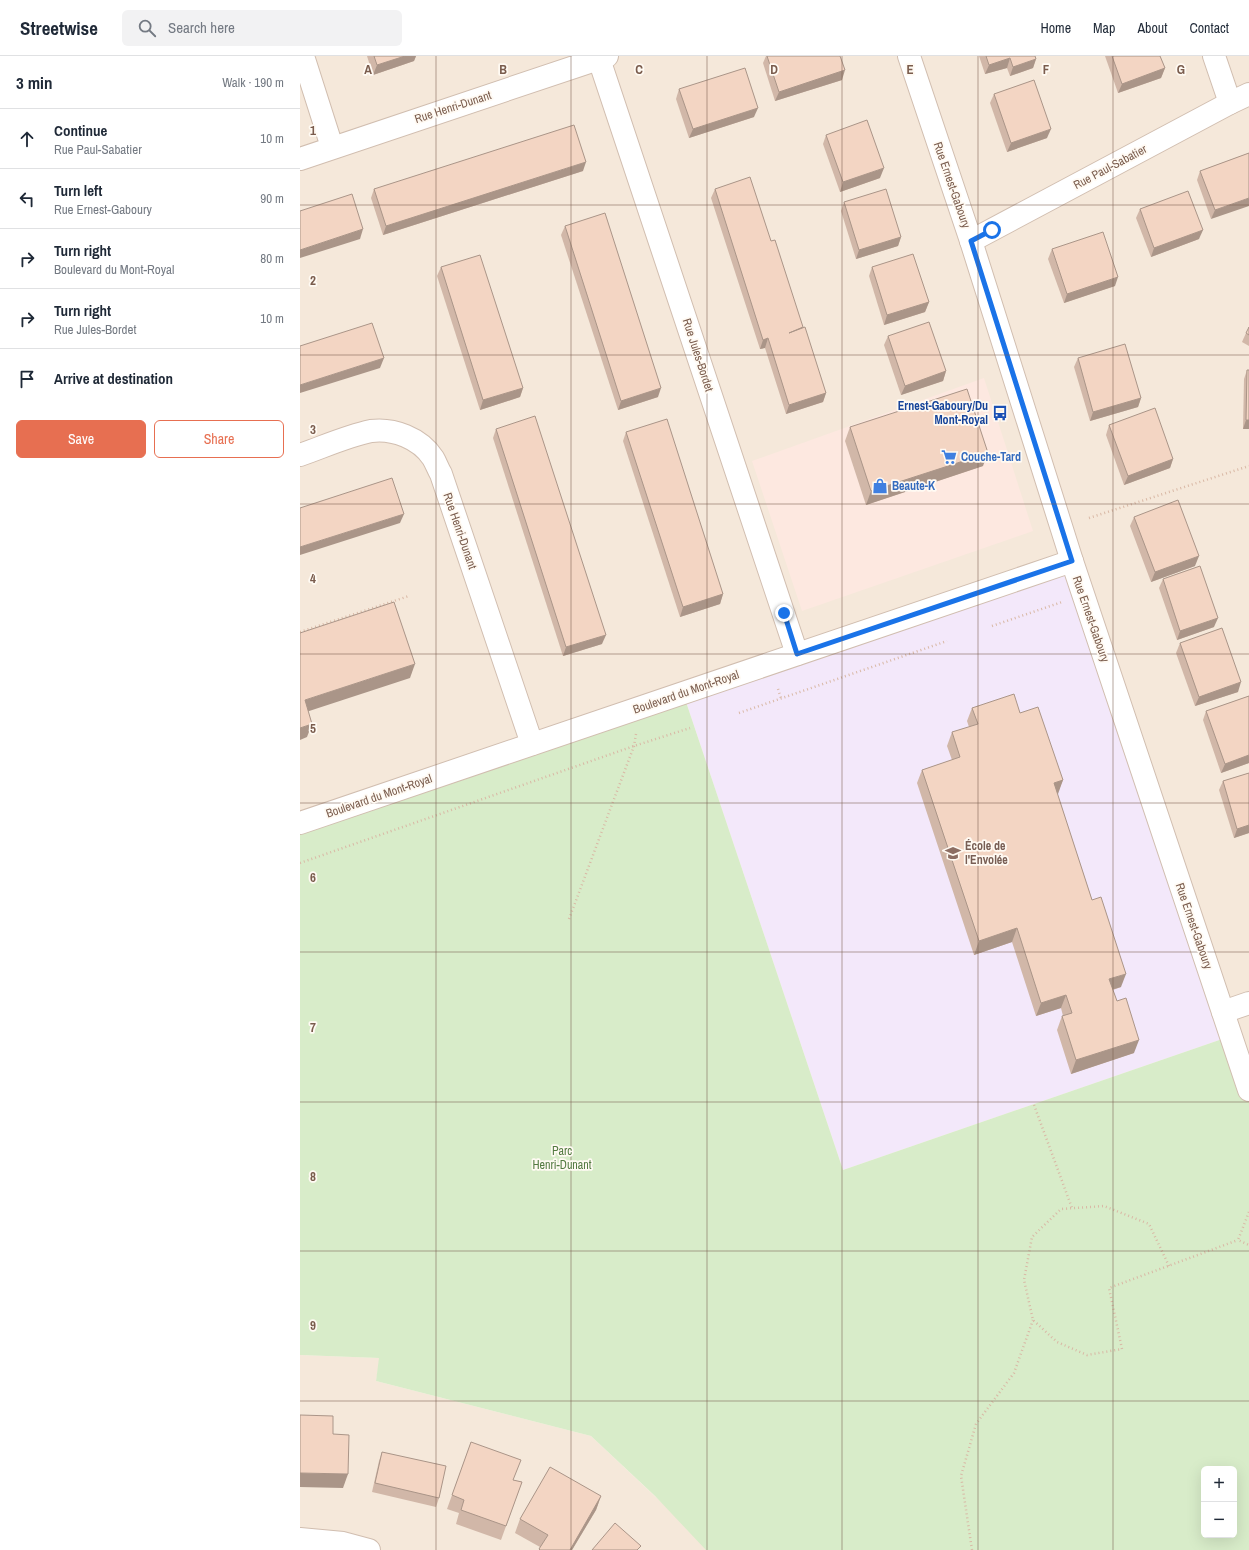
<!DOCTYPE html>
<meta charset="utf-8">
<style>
body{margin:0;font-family:"Archivo Narrow",sans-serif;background:#f2f2f3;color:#1f2937}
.controls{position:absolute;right:12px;bottom:12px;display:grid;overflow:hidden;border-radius:6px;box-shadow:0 4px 16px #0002}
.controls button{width:36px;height:36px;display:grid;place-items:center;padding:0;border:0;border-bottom:1px solid #e0e1e3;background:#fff;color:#1f2937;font:20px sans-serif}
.stop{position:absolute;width:12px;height:12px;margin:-9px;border:3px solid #1a73e8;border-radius:50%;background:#fff}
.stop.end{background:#1a73e8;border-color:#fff;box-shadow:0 1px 4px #0008}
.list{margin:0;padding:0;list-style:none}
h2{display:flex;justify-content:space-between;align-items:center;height:52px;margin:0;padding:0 16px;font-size:17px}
h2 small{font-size:13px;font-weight:400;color:#747a83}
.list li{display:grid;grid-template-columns:26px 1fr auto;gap:12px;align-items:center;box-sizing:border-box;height:60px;padding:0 16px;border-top:1px solid #e0e1e3}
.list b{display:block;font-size:15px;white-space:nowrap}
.list p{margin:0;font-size:13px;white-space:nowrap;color:#747a83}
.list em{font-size:13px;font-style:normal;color:#747a83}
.actions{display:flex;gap:8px;padding:12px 16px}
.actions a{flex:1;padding:9px 0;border:1px solid #e76f51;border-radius:6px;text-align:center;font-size:14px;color:#e76f51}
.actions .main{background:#e76f51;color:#fff}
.icon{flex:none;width:22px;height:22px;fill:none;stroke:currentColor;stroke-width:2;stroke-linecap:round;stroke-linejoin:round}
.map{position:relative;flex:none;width:949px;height:1494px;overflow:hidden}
header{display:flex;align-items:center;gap:24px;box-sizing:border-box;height:56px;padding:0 20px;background:#fff;border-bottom:1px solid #e0e1e3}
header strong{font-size:19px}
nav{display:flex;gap:22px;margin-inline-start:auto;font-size:14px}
.search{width:280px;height:36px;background:#f2f2f3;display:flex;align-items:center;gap:10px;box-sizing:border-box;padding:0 14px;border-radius:6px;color:#747a83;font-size:15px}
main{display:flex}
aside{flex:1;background:#fff}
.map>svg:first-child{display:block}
.residential{fill:#f5e8da}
.commercial{fill:#fde8e0}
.education{fill:#f3e8fa}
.green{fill:#d8ecc9;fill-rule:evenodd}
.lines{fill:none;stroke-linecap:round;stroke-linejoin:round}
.minor-casing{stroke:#d1beb0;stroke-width:24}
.path{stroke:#d9b8a5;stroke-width:2.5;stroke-dasharray:1 3;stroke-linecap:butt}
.minor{stroke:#fff;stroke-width:22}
.wall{fill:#d1b7a8}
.shaded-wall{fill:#aa9588}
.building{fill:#f3d5c3;stroke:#aa9588}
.route{stroke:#1a73e8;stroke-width:5}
.grid{fill:none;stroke:#7a5c4d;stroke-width:1;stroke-opacity:0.55}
.labels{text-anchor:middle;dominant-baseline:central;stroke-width:3.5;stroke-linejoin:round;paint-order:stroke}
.street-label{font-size:12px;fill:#7a5c4d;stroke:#fffaf3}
.transit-label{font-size:12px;font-weight:bold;fill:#164399;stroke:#fffaf3;text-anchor:end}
.shop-label{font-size:12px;font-weight:bold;fill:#366cbe;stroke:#fffaf3;text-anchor:start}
.education-label{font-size:12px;font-weight:bold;fill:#785e54;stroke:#fffaf3;text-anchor:start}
.park-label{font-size:12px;fill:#537a41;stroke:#fffaf3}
.grid-label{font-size:13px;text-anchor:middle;font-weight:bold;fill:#7a5c4d;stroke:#fffaf3;stroke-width:3.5;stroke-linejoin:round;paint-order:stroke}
</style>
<header>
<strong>Streetwise</strong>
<div class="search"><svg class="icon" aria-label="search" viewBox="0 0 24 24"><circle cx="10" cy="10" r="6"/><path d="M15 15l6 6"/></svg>Search here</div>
<nav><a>Home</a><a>Map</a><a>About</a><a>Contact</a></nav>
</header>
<main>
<aside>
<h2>3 min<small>Walk · 190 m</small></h2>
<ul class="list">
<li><svg class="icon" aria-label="ahead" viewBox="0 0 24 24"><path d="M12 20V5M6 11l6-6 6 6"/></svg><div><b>Continue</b><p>Rue Paul-Sabatier</p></div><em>10 m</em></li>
<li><svg class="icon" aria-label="left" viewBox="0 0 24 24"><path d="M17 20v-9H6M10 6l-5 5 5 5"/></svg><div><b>Turn left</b><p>Rue Ernest-Gaboury</p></div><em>90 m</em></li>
<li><svg class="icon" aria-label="right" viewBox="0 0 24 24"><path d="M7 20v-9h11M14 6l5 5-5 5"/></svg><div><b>Turn right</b><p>Boulevard du Mont-Royal</p></div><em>80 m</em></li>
<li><svg class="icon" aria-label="right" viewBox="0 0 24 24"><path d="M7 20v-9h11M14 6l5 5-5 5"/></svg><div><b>Turn right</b><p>Rue Jules-Bordet</p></div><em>10 m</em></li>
<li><svg class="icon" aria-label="arrive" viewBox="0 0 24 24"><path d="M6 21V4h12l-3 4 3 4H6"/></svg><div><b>Arrive at destination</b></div></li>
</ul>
<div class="actions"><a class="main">Save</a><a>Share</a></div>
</aside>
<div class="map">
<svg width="949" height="1494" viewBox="0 0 949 1494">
<rect width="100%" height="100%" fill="#fdf6ec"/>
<g class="residential">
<path d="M0,0H949V1034L771,505L0,767Z"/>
<path d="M0,1299L80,1302L76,1325L291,1380L412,1494H0Z"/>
</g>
<path class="commercial" d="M684,322L733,475L502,555L452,405Z"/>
<path class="education" d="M772,505L931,980L543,1114L383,637Z"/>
<path class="green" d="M383,637L543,1114L931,980L949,1034V1494H406L355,1440L291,1380L76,1325L79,1302L0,1299V767ZM904,1413H934V1479H904Z"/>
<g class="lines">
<defs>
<g id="minor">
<path d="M3,0L32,91"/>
<path d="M298,0L497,598"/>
<path d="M609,0L671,185L772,505L949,1034"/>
<path d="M914,0L930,47"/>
<path d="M0,103L307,0"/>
<path d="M671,185L930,47L949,38"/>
<path d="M0,399C23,391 47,380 71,375C93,372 120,382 133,402C136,407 138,413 141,418L232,688"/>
<path d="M0,767L772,505"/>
<path d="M923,956L949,947"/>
<path d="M0,1483L43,1487L69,1494"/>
</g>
</defs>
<use href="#minor" class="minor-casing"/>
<g class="path">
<path d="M789,462L949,410"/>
<path d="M692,570L762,546"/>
<path d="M0,576L109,540"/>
<path d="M478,633L481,642"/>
<path d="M439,657L647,585"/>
<path d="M0,807L334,690L390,672"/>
<path d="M269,863L334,690L336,678"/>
<path d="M734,1049L772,1152"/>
<path d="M949,1156L938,1184L949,1189"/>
<path d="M869,1210L849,1168L804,1150L761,1153L732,1181L724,1224L733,1264L757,1286L787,1299L822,1293L809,1232L938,1184"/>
<path d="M672,1494L661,1420L676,1368L714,1317L733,1264"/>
</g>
<use href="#minor" class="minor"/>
</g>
<g class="wall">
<path d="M67,0H116L114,5L73,19Z"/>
<path d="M466,0H540L542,24L475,45L463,7Z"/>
<path d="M679,0H735L736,3L733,12L710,20L707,12L685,18Z"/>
<path d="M805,0H860L865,12L861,22L818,37Z"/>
<path d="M379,33L454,61L389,82L376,43Z"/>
<path d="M694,38L747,82L707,96L690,47Z"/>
<path d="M526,79L580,122L540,136L523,88Z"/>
<path d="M949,97L911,163L897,124L900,115Z"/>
<path d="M283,115L83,179L71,142L74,133Z"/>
<path d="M415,133L471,185L526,337L523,346L486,358L465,292L460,293L411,142Z"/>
<path d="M544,146L601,181L598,190L556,203L541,155Z"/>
<path d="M840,153L899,183L851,201L836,162Z"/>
<path d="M265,170L358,341L318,354L261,179Z"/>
<path d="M752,193L815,230L764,247L748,203Z"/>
<path d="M141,211L223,332L220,341L180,354L137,220Z"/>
<path d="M572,211L629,246L625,256L584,269L569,220Z"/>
<path d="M949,271V290L942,286L946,277Z"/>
<path d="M588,280L646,315L643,325L601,339L584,289Z"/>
<path d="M778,302L841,342L838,351L790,365L774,311Z"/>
<path d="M947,314L949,373H943L944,323Z"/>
<path d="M809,369L873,403L870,412L824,429L806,379Z"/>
<path d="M550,371L683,410L566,449L545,385Z"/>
<path d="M196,373L302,588L263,600L193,382Z"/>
<path d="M326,376L423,538L420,548L380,561L323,385Z"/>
<path d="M834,461L895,510L851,526L830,470Z"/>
<path d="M863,523L914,571L877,584L859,532Z"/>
<path d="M880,587L938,636L895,650L876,597Z"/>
<path d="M949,640V707L921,717L903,664L906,655Z"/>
<path d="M672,652L720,657L763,724L757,738L821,931L813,934L834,997L771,1018L757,974L762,960H763L761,952L736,960L712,886L674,899L617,727L622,714L652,704L647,690L652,676L669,671L667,665Z"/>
<path d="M949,717V777L934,782L919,734L923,725Z"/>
<path d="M171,1386L213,1424L222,1426L201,1484L156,1468L159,1457L147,1453Z"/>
<path d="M82,1396L139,1442L136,1451L72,1436L79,1405Z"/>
<path d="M301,1440L296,1454L272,1494H239L240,1491L215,1477L220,1463Z"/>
</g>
<g class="shaded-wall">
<path d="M105,0H116L114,5L73,19L77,9Z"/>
<path d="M710,2L707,12L685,18L689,9Z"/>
<path d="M736,3L733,12L710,20L713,11Z"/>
<path d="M865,12L861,22L818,37L822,28Z"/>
<path d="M545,14L542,24L475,45L479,36Z"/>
<path d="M458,52L454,61L389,82L393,73Z"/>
<path d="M751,73L747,82L707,96L711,87Z"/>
<path d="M286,106L283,115L83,179L86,170Z"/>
<path d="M584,112L580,122L540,136L543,126Z"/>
<path d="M949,142V150L911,163L915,154Z"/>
<path d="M63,173L60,183L0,202V194Z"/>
<path d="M903,174L899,183L851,201L854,192Z"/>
<path d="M601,181L598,190L556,203L559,194Z"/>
<path d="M818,221L815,230L764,247L767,238Z"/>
<path d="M629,246L625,256L584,269L587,259Z"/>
<path d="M468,282L465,292L460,293L463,284Z"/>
<path d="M84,302L80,312L0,337V329Z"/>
<path d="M646,315L643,325L601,339L605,330Z"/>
<path d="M223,332L220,341L180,354L183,344Z"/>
<path d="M361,332L358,341L318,354L321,345Z"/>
<path d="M526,337L523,346L486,358L489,349Z"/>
<path d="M841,342L838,351L790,365L793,356Z"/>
<path d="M946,364H949V373H943Z"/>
<path d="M688,397L683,410L566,449L571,435Z"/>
<path d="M873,403L870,412L824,429L828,420Z"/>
<path d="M104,458L100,467L0,499V491Z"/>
<path d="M899,500L895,510L851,526L855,516Z"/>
<path d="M423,538L420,548L380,561L383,551Z"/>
<path d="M918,562L914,571L877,584L880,575Z"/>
<path d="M306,579L302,588L263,600L266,591Z"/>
<path d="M115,608L110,622L0,658L5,644Z"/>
<path d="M941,626L938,636L895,650L899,641Z"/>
<path d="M12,668L7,681L0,684V672Z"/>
<path d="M949,699V707L921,717L925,708Z"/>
<path d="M763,724L758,738L749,741L754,727Z"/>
<path d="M949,769V777L934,782L937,773Z"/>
<path d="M717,872L712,886L674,899L679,885Z"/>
<path d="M826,918L821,931L804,936L809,923Z"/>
<path d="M766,939L761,952L736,960L741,947Z"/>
<path d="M839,984L834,997L771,1018L776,1004Z"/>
<path d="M0,1417L48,1418L43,1432L0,1431Z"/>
<path d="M301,1440L296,1454L272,1494H270Z"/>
</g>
<g class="building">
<path d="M74,0H105L77,9Z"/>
<path d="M467,0H540L545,14L479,36Z"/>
<path d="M686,0H735L736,3L713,11L710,2L689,9Z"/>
<path d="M812,0H860L865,12L822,28Z"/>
<path d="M445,12L458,52L393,73L379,33Z"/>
<path d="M734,24L751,73L711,87L694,38Z"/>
<path d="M567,64L584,112L543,126L526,79Z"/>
<path d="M274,69L286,106L86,170L74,133Z"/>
<path d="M949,97V142L915,154L900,115Z"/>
<path d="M450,121L471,185L475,184L503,271L489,277L505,271L526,337L489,349L468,282L463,284L415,133Z"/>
<path d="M586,133L601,181L559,194L544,146Z"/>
<path d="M888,135L903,174L854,192L840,153Z"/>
<path d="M52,138L63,173L0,194V155Z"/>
<path d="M305,157L361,332L321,345L265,170Z"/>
<path d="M803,176L818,221L767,238L752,193Z"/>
<path d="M613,198L629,246L587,259L572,211Z"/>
<path d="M180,199L223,332L183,344L141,211Z"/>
<path d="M629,266L646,315L605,330L588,280Z"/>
<path d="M72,267L84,302L0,329V290Z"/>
<path d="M949,271V279L946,277Z"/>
<path d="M825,288L841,342L793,356L778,302Z"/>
<path d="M947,314H949V364H946Z"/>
<path d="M667,333L688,397L571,435L550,371Z"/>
<path d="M855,352L873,403L828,420L809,369Z"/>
<path d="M235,360L306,579L266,591L196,373Z"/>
<path d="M367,363L423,538L383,551L326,376Z"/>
<path d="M92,422L104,458L0,491V452Z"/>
<path d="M878,444L899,500L855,516L834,461Z"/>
<path d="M900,510L918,562L880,575L863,523Z"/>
<path d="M94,546L115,608L5,644L12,668L0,672V577Z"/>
<path d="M922,572L941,626L899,641L880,587Z"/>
<path d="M714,638L720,657L738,651L763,724L754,727L792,844L801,841L826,918L809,923L817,945L826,942L839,984L776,1004L762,960L772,957L766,939L741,947L717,872L679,885L622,714L660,701L652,676L678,668L672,652Z"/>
<path d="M949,640V699L925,708L906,655Z"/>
<path d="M949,717V769L937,773L923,725Z"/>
<path d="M0,1359L33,1360V1378L49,1379L48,1418L0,1417Z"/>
<path d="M171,1386L221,1404L213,1424L222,1426L206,1470L161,1454L164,1444L152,1439Z"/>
<path d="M82,1396L146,1410L139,1442L75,1427Z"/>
<path d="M250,1411L301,1440L270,1494H240L239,1493L248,1479L220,1463Z"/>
<path d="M315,1467L341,1490L337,1494H292Z"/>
</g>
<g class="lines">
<path class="route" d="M484,557L497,598L772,505L671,185L692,174"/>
</g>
<path class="grid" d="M136,0V1494M271,0V1494M407,0V1494M542,0V1494M678,0V1494M813,0V1494M0,149H949M0,299H949M0,448H949M0,598H949M0,747H949M0,896H949M0,1046H949M0,1195H949M0,1345H949"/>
<defs>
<symbol id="bus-bare" viewBox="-9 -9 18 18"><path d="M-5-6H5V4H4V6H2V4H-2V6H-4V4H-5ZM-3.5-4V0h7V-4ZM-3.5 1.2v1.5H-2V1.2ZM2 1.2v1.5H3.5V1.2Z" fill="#1a4fb4" stroke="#fffaf3" stroke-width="2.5" paint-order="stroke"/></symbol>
<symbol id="supermarket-bare" viewBox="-9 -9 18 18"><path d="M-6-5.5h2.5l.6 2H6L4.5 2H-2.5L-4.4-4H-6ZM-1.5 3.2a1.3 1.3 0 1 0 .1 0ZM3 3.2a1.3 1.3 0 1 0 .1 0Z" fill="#3f7fe0" stroke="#fffaf3" stroke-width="2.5" paint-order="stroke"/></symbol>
<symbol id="shop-bare" viewBox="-9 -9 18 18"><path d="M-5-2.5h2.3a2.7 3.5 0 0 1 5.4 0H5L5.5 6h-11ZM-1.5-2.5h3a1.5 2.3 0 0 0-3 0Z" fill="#3f7fe0" stroke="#fffaf3" stroke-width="2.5" paint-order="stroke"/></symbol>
<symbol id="school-bare" viewBox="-9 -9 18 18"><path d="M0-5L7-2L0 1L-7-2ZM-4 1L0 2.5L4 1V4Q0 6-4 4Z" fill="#8d6e63" stroke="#fffaf3" stroke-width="2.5" paint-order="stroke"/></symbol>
</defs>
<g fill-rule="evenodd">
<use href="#bus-bare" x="689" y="346" width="22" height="22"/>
<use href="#supermarket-bare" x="638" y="390" width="22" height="22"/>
<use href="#shop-bare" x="569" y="419" width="22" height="22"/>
<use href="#school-bare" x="642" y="786" width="22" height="22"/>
</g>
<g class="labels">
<g class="street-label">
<text transform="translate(153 51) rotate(-18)">Rue Henri-Dunant</text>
<text transform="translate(810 111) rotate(-28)">Rue Paul-Sabatier</text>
<text transform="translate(652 129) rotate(71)">Rue Ernest-Gaboury</text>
<text transform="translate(398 299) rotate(72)">Rue Jules-Bordet</text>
<text transform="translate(160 475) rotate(71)">Rue Henri-Dunant</text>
<text transform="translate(791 563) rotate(71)">Rue Ernest-Gaboury</text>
<text transform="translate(386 636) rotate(-19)">Boulevard du Mont-Royal</text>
<text transform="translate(79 740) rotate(-19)">Boulevard du Mont-Royal</text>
<text transform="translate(894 870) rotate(71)">Rue Ernest-Gaboury</text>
</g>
<g class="transit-label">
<text x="688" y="350">Ernest-Gaboury/Du<tspan x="688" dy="14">Mont-Royal</tspan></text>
</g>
<g class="shop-label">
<text x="661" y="401">Couche-Tard</text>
<text x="592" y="430">Beaute-K</text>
</g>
<g class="education-label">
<text x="665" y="790">École de<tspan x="665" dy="14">l'Envolée</tspan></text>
</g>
<g class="park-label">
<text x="262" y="1095">Parc<tspan x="262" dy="14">Henri-Dunant</tspan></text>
</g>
</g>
<g class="grid-label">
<text x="68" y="18">A</text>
<text x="203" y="18">B</text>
<text x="339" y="18">C</text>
<text x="474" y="18">D</text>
<text x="610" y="18">E</text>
<text x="746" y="18">F</text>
<text x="881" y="18">G</text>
<text x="13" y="79">1</text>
<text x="13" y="229">2</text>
<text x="13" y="378">3</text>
<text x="13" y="527">4</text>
<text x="13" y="677">5</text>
<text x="13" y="826">6</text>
<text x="13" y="976">7</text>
<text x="13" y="1125">8</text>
<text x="13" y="1274">9</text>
</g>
</svg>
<div class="controls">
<button>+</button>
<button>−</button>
</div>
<div class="stop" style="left:692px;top:174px"></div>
<div class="stop end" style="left:484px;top:557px"></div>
</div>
</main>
